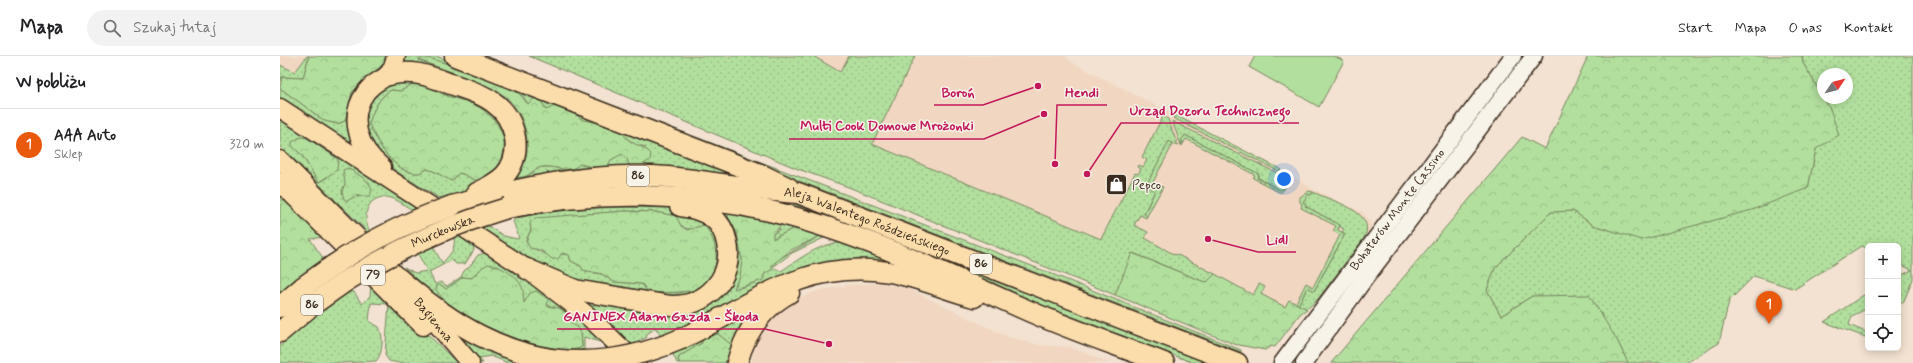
<!DOCTYPE html>
<html lang="pl">
<meta charset="utf-8">
<style>
body{margin:0;font-family:Mynerve,sans-serif;background:#f2f2f2;color:#202124}
.controls{position:absolute;right:12px;bottom:12px;display:grid;overflow:hidden;border-radius:6px;box-shadow:0 2px 10px #0003}
.controls button{width:36px;height:36px;display:grid;place-items:center;padding:0;border:0;border-bottom:1px solid #e0e0e0;background:#fff;color:#202124;font:20px sans-serif}
.compass{position:absolute;left:1537px;top:12px;width:36px;height:36px;border-radius:50%;background:#fff;box-shadow:0 2px 10px #0003;rotate:55deg}
.you{position:absolute;left:1004px;top:123px;width:14px;height:14px;margin:-10px;border:3px solid #fff;border-radius:50%;background:#1a73e8;box-shadow:0 0 0 6px #1a73e833}
.badge{display:grid;place-items:center;width:26px;height:26px;border-radius:50%;background:#ea580c;color:#fff;font-size:13px;font-weight:700}
.pin{position:absolute;translate:-50% -33px;filter:drop-shadow(0 1px 2px #0008)}
.pin::after{content:'';position:absolute;top:21px;width:14px;height:12px;background:inherit;clip-path:polygon(0 0,100% 0,50% 100%)}
.list{margin:0;padding:0;list-style:none}
h2{display:flex;justify-content:space-between;align-items:center;height:52px;margin:0;padding:0 16px;font-size:17px}
h2 small{font-size:13px;font-weight:400;color:#757577}
.list li{display:grid;grid-template-columns:26px 1fr auto;gap:12px;align-items:center;box-sizing:border-box;height:72px;padding:0 16px;border-top:1px solid #e0e0e0}
.list b{display:block;font-size:15px;white-space:nowrap}
.list p{margin:0;font-size:13px;white-space:nowrap;color:#757577}
.list em{font-size:13px;font-style:normal;color:#757577}
.icon{flex:none;width:22px;height:22px;fill:none;stroke:currentColor;stroke-width:2;stroke-linecap:round;stroke-linejoin:round}
.map{position:relative;flex:none;width:1633px;height:307px;overflow:hidden}
header{display:flex;align-items:center;gap:24px;box-sizing:border-box;height:56px;padding:0 20px;background:#fff;border-bottom:1px solid #e0e0e0}
header strong{font-size:19px}
nav{display:flex;gap:22px;margin-inline-start:auto;font-size:14px}
.search{width:280px;height:36px;background:#f2f2f2;display:flex;align-items:center;gap:10px;box-sizing:border-box;padding:0 14px;border-radius:22px;color:#757577;font-size:15px}
main{display:flex}
aside{flex:1;background:#fff}
.map>svg:first-child{display:block}
.built{fill:#f1d7c1}
.grass{fill:url(#grass-dots);stroke:#76845e;fill-rule:evenodd}
.forest{fill:url(#forest-crowns);stroke:#76845e}
.garden{fill:url(#garden-furrows);stroke:#76845e}
.pitch{fill:#b2df9e;stroke:#76845e}
.lines{fill:none;stroke-linecap:round;stroke-linejoin:round}
.secondary-casing{stroke:#3b2a1e;stroke-width:19}
.primary-casing{stroke:#3b2a1e;stroke-width:21}
.highway-casing{stroke:#3b2a1e;stroke-width:23}
.secondary{stroke:#f7f3e8;stroke-width:16}
.primary{stroke:#fbddab;stroke-width:18}
.highway{stroke:#fbddab;stroke-width:20}
.highway-bridge-casing{stroke:#3b2a1e;stroke-width:23;stroke-linecap:butt}
.highway-bridge{stroke:#fbddab;stroke-width:20}
.labels{text-anchor:middle;dominant-baseline:central;stroke-width:3;stroke-linejoin:round;paint-order:stroke}
.shield{fill:#f7f3e8;stroke:#73665b;stroke-width:1}
.shield-label{font-size:12px;font-weight:bold;fill:#3b2a1e}
.poi-label{font-size:13px;fill:#3b2a1e;stroke:#f7f3e8;text-anchor:start}
.street-label{font-size:13px;fill:#3b2a1e;stroke:#f7f3e8}
.leader{fill:none;stroke:#c2185b;stroke-width:1.5}
.callout-dot{fill:#c2185b;stroke:#f7f3e8;stroke-width:1.5}
.callout-label{font-size:14px;text-anchor:middle;font-weight:bold;fill:#c2185b;stroke:#f7f3e8;stroke-width:3;stroke-linejoin:round;paint-order:stroke}
</style>
<header>
<strong>Mapa</strong>
<div class="search"><svg class="icon" aria-label="search" viewBox="0 0 24 24"><circle cx="10" cy="10" r="6"/><path d="M15 15l6 6"/></svg>Szukaj tutaj</div>
<nav><a>Start</a><a>Mapa</a><a>O nas</a><a>Kontakt</a></nav>
</header>
<main>
<aside>
<h2>W pobliżu<small></small></h2>
<ul class="list">
<li><span class="badge">1</span><div><b>AAA Auto</b><p>Sklep</p></div><em>320 m</em></li>
</ul>
</aside>
<div class="map">
<svg width="1633" height="307" viewBox="0 0 1633 307">
<defs>
<pattern id="grass-dots" width="8" height="8" patternUnits="userSpaceOnUse"><rect width="8" height="8" fill="#b2df9e"/><path d="M2 2h.1M6 6h.1" fill="none" stroke="#9ac088" stroke-width="1.8" stroke-linecap="round"/></pattern>
<pattern id="forest-crowns" width="20" height="18" patternUnits="userSpaceOnUse"><rect width="20" height="18" fill="#b2df9e"/><path d="M2 6a3 3 0 1 1 6 0M12 15a3 3 0 1 1 6 0" fill="none" stroke="#9ac088"/></pattern>
<pattern id="garden-furrows" width="10" height="10" patternUnits="userSpaceOnUse"><rect width="10" height="10" fill="#b2df9e"/><path d="M-1 1l2-2M0 10L10 0M9 11l2-2" fill="none" stroke="#9ac088"/></pattern>
</defs>
<rect width="100%" height="100%" fill="#f3e2d1"/>
<filter id="ink" filterUnits="userSpaceOnUse"><feTurbulence type="fractalNoise" baseFrequency=".025" numOctaves="2"/><feDisplacementMap in="SourceGraphic" scale="8" xChannelSelector="R" yChannelSelector="G"/><feConvolveMatrix kernelMatrix="1 2 1 2 8 2 1 2 1" color-interpolation-filters="sRGB"/></filter>
<g filter="url(#ink)">
<g class="built">
<path d="M0,0H27L15,16L0,9Z"/>
<path d="M533,0H569L560,16Z"/>
<path d="M635,0H785L795,8L1007,117L1034,134L1082,156L1088,163L1091,169L1090,177L1041,247L1037,244L1017,262L896,198L895,199L886,195L826,185L591,88Z"/>
<path d="M602,227L629,233L726,280L759,289L790,291L831,307H471L473,297L482,275L492,262L504,251L521,241L541,234L569,229Z"/>
</g>
<g class="grass">
<path d="M27,0H29L23,22L2,21L0,23V9L15,16Z"/>
<path d="M111,0L95,21L76,91L0,43V32L45,65L58,68L65,65L72,36L103,8L108,1Z"/>
<path d="M122,0H156L468,120L230,128L235,60L122,9ZM139,4L163,6L220,28L243,40L248,48L261,45L266,54L289,55L301,64L344,80L356,89L366,91L347,103L342,98L308,111L300,108L282,114L273,111H260L248,120L237,121C241,111 247,103 248,92C250,33 181,22 139,4Z"/>
<path d="M196,0H205L757,212L961,294V296Z"/>
<path d="M249,0H533L560,16L569,0H635L592,88L821,183L855,117L858,118L861,113L858,111L859,109L863,111L867,104L862,101L883,60L888,63L898,90L889,86L866,130L875,135L864,157L867,160L866,162L860,159L854,169L868,176L865,182L895,199L896,198L935,218L927,226L922,225L853,197L835,239L571,132L518,113Z"/>
<path d="M1522,0H1633V223L1623,247H1619L1618,250V221L1632,214L1618,207V190H1588V193L1581,190L1515,233L1474,220L1449,245L1439,287L1406,307H1348L1337,284L1252,240L1221,260L1207,234L1215,212L1271,156L1293,155L1313,169L1528,132L1536,93L1550,53L1544,42H1567V18H1543V41L1523,7Z"/>
<path d="M134,22C148,25 161,31 174,37C201,47 231,58 228,93C227,104 222,114 213,122C198,133 176,137 159,142C128,122 62,92 91,45C101,29 116,23 134,22ZM134,27C146,28 153,34 163,38C173,43 185,44 195,49C230,67 236,107 199,125C191,124 187,118 179,117L172,125C163,121 156,115 146,113L139,117C114,118 98,87 89,68C93,54 99,41 111,34L121,35Z"/>
<path d="M895,59L998,112L1001,114L998,115L893,62Z"/>
<path d="M0,60L138,151L132,154C124,149 113,140 104,141C86,142 82,162 90,175L88,176L0,91ZM21,81L27,82L58,103C53,115 51,121 39,126L35,121L22,99L12,90ZM68,112L90,127L83,140L71,141L65,131Z"/>
<path d="M892,65L1001,119L999,122L1005,126L1003,133L1000,134L977,121L979,118L905,79L901,89Z"/>
<path d="M350,126L504,145L539,156L934,307H914L524,158L232,141Z"/>
<path d="M1033,136C1051,145 1098,155 1084,182L1037,244L1027,253L1018,249L1028,231L1034,235L1065,178L1062,176L1064,173L1060,171V169L1025,150L1023,146L1028,138L1031,139Z"/>
<path d="M339,151L396,152L424,163L440,186L434,223L403,243L312,232L272,218L202,172L208,170L224,180L237,183L239,182L233,165L236,163V162L280,154ZM344,155L375,156L395,160C400,169 403,174 414,173L419,232L399,237L368,236L362,228L334,226L322,218L307,216L301,210L291,205L289,199C282,197 277,200 270,199C264,199 249,190 246,185L255,163Z"/>
<path d="M437,152L548,180L512,197L493,211L497,214L501,215C518,204 538,188 559,187C575,187 602,201 617,207H609L431,260L381,281L376,272L368,277L366,282L358,285L361,289L351,291L298,242L381,254L441,235ZM449,156L500,173L493,178L492,183L514,172L540,180L499,203L477,226L460,232L455,228C471,212 456,174 449,156Z"/>
<path d="M180,179L193,189L194,194L185,208H176L172,204L149,216L155,228L161,226L167,230L181,221L184,215L190,210L198,199L206,197L278,244L335,294L329,295L320,286L304,281V295L253,293L176,259L124,211L135,217L147,215L138,198L153,190L162,207C170,199 176,193 174,181ZM215,209C229,217 241,231 244,247L248,241C261,247 276,251 288,258L292,268L301,277L302,291L261,290L226,279L204,270L165,245L161,229L166,233L183,221L192,222L197,216Z"/>
<path d="M91,229L126,257L177,307H119L109,305L105,299L109,248L91,247L89,265L99,271C104,280 103,298 96,305L62,307H0V290L31,263L70,235L74,236L82,248L90,240Z"/>
<path d="M1588,236V252L1572,260L1569,269L1588,277V282L1544,266Z"/>
<path d="M480,248L453,290L438,278L422,283C422,292 407,295 400,300L398,304L400,307H397L391,294Z"/>
<path d="M152,259L257,307H228L211,300L199,302L203,307H197Z"/>
</g>
<g class="forest">
<path d="M29,0H108V1L103,8L72,36L65,65L57,68L45,65L0,32L2,21L23,22Z"/>
<path d="M1308,0H1522L1523,7L1550,53L1559,79L1536,93L1528,132L1472,154L1361,184L1313,169L1293,155L1271,156L1215,212L1207,234L1221,260L1252,240L1309,239L1337,284L1348,307H1051L1242,81L1265,93Z"/>
<path d="M144,1C170,8 212,21 235,35C242,38 243,44 248,48L255,42L261,45L266,54L275,50L298,60L302,64L317,66L343,76C347,89 363,88 371,98L370,104L359,111L349,109L347,103L342,98L331,104L327,111L317,112L300,108C288,119 276,109 262,111C251,113 250,123 237,121C239,116 243,110 245,104C251,84 244,59 229,44C211,27 163,14 139,4Z"/>
<path d="M134,27C146,28 153,34 163,38C173,43 185,44 195,49C230,67 236,107 199,125C191,124 187,118 179,117L172,125C163,121 156,115 147,113L139,117C114,118 98,87 89,68C93,54 99,41 111,34L121,35Z"/>
<path d="M21,81L27,82L58,103L57,114L39,126L35,121L22,99L12,90V86Z"/>
<path d="M68,112C77,119 97,126 90,140H76L67,145L64,143L62,136L65,127L63,114Z"/>
<path d="M0,136L44,181L30,183L43,202L42,206L0,238Z"/>
<path d="M344,155L375,156L396,160L401,170L407,174L424,169C439,186 443,218 420,232C411,237 378,237 368,236L362,228L334,226L322,218L303,214L301,210L291,205L289,199L282,197L278,203H272L262,195L250,192L246,185L251,174L250,167L255,162Z"/>
<path d="M449,156L501,169L493,178V183L514,172L540,180L511,194L492,209V214L485,217L483,224L454,233L460,220L462,204L457,177L448,161Z"/>
<path d="M852,197L922,225L927,226L935,218L973,239L979,228L985,231L981,238L1005,251L1009,244L1027,253L1020,258L995,291L991,290L985,294L954,288L835,239Z"/>
<path d="M208,208C219,209 238,220 242,231C244,235 243,242 244,247L250,237L256,235L268,243L267,250L279,252L288,258L292,268L298,271L301,277L302,291C276,306 167,260 156,233L157,229H161L166,233L183,221L192,222L203,211Z"/>
<path d="M438,278L453,290L452,307H400L398,304L400,300L422,287V283Z"/>
</g>
<g class="garden">
<path d="M905,79L979,118L977,122L1000,134L1003,133L1005,128L999,122L1001,119L1006,123L1007,129L1002,136H999L973,122L975,119L906,83L902,90L901,89L903,86L901,85Z"/>
<path d="M889,85L893,88L872,128L883,131L867,160L864,158L875,135L866,130Z"/>
<path d="M1029,135L1033,136L1031,139L1028,138L1023,146L1026,148L1025,150L1060,169L1058,174L1065,178L1034,235L1028,231L1018,249L1016,247L1026,227L1033,231L1060,179L1053,175L1056,170L1021,152L1022,149L1020,146V141Z"/>
</g>
<path class="pitch" d="M975,0H1054L1064,5L1039,51L969,11Z"/>
<g class="lines">
<defs>
<g id="secondary">
<path id="s1" d="M1002,307L1233,0"/>
<path d="M1024,307L1086,221L1254,0"/>
</g>
<g id="primary">
<path d="M0,52L247,213L308,260L357,307"/>
<path id="s2" d="M0,104L118,222L190,307"/>
<path d="M102,111C79,93 67,62 86,36C100,18 110,28 116,0"/>
<path d="M0,126L143,270"/>
</g>
<g id="highway">
<path d="M175,0L480,118L509,132"/>
<path d="M109,19C132,13 149,20 171,28C185,33 201,37 213,46C236,62 244,97 225,119C217,127 207,132 197,137"/>
<path d="M0,129L4,130"/>
<path id="s3" d="M172,150C243,131 315,115 388,121C432,125 475,135 518,137L957,307"/>
<path d="M227,152C315,134 411,136 498,157C582,178 663,217 742,252C788,273 837,289 884,307"/>
<path d="M247,213L295,234L391,250C426,251 454,222 447,187C445,177 440,167 432,161C423,154 412,152 400,150"/>
<path d="M118,222C170,267 228,305 301,305"/>
<path d="M0,251L23,231L54,209"/>
<path d="M0,276L32,249L66,225"/>
<path d="M401,283C471,249 525,202 609,216C638,221 665,233 694,241"/>
<path d="M457,307C465,277 482,252 509,237"/>
</g>
</defs>
<use href="#secondary" class="secondary-casing"/>
<use href="#primary" class="primary-casing"/>
<use href="#highway" class="highway-casing"/>
<use href="#secondary" class="secondary"/>
<use href="#primary" class="primary"/>
<use href="#highway" class="highway"/>
<defs>
<g id="highway-bridge">
<path d="M54,209C91,184 130,165 172,150"/>
<path id="s4" d="M66,225C117,193 170,169 227,152"/>
<path d="M301,305C335,305 369,297 401,283"/>
</g>
</defs>
<use href="#highway-bridge" class="highway-bridge-casing"/>
<use href="#highway-bridge" class="highway-bridge"/>
</g>
</g>
<defs>
<symbol id="shop-square" viewBox="-11 -11 22 22"><rect x="-9" y="-9" width="18" height="18" rx="4" fill="#3b2a1e" stroke="#f7f3e8"/><path d="M-5-2.5h2.3a2.7 3.5 0 0 1 5.4 0H5L5.5 6h-11ZM-1.5-2.5h3a1.5 2.3 0 0 0-3 0Z" fill="#fff"/></symbol>
</defs>
<g fill-rule="evenodd">
<use href="#shop-square" x="824" y="116" width="25" height="25"/>
</g>
<g class="labels">
<g class="shield">
<rect x="347" y="110" width="22" height="20" rx="3"/>
<rect x="690" y="198" width="22" height="20" rx="3"/>
<rect x="81" y="209" width="24" height="20" rx="3"/>
<rect x="21" y="239" width="22" height="20" rx="3"/>
</g>
<g class="shield-label">
<text x="358" y="120">86</text>
<text x="701" y="208">86</text>
<text x="93" y="219">79</text>
<text x="32" y="249">86</text>
</g>
<g class="poi-label">
<text x="852" y="129">Pepco</text>
</g>
<g class="street-label">
<text stroke="none"><textPath href="#s1" startOffset="192">Bohaterów Monte Cassino</textPath></text>
<text stroke="none"><textPath href="#s3" startOffset="424">Aleja Walentego Roździeńskiego</textPath></text>
<text stroke="none"><textPath href="#s4" startOffset="109">Murckowska</textPath></text>
<text stroke="none"><textPath href="#s2" startOffset="222">Bagienna</textPath></text>
</g>
</g>
<path class="leader" d="M775 108L777 49H827M758 30L703 49H654M807 118L841 67H1019M764 58L704 83H509M928 183L978 196H1016M549 288L485 273H277"/>
<g class="callout-dot">
<circle cx="775" cy="108" r="4"/>
<circle cx="758" cy="30" r="4"/>
<circle cx="807" cy="118" r="4"/>
<circle cx="764" cy="58" r="4"/>
<circle cx="928" cy="183" r="4"/>
<circle cx="549" cy="288" r="4"/>
</g>
<g class="callout-label">
<text x="802" y="41">Hendi</text>
<text x="678" y="41">Boroń</text>
<text x="930" y="59">Urząd Dozoru Technicznego</text>
<text x="607" y="74">Multi Cook Domowe Mrożonki</text>
<text x="997" y="188">Lidl</text>
<text x="381" y="265">GANINEX Adam Gazda - Škoda</text>
</g>
</svg>
<div class="controls">
<button>+</button>
<button>−</button>
<button><svg class="icon" aria-label="locate" viewBox="0 0 24 24"><circle cx="12" cy="12" r="6"/><path d="M12 2v4M12 18v4M2 12h4M18 12h4"/></svg></button>
</div>
<svg class="compass" viewBox="-18 -18 36 36"><path d="M0-13l5 13h-10z" fill="#e53935"/><path d="M0 13l5-13h-10z" fill="#757577"/></svg>
<div class="you"></div>
<div class="pin badge" style="left:1489px;top:268px">1</div>
</div>
</main>
